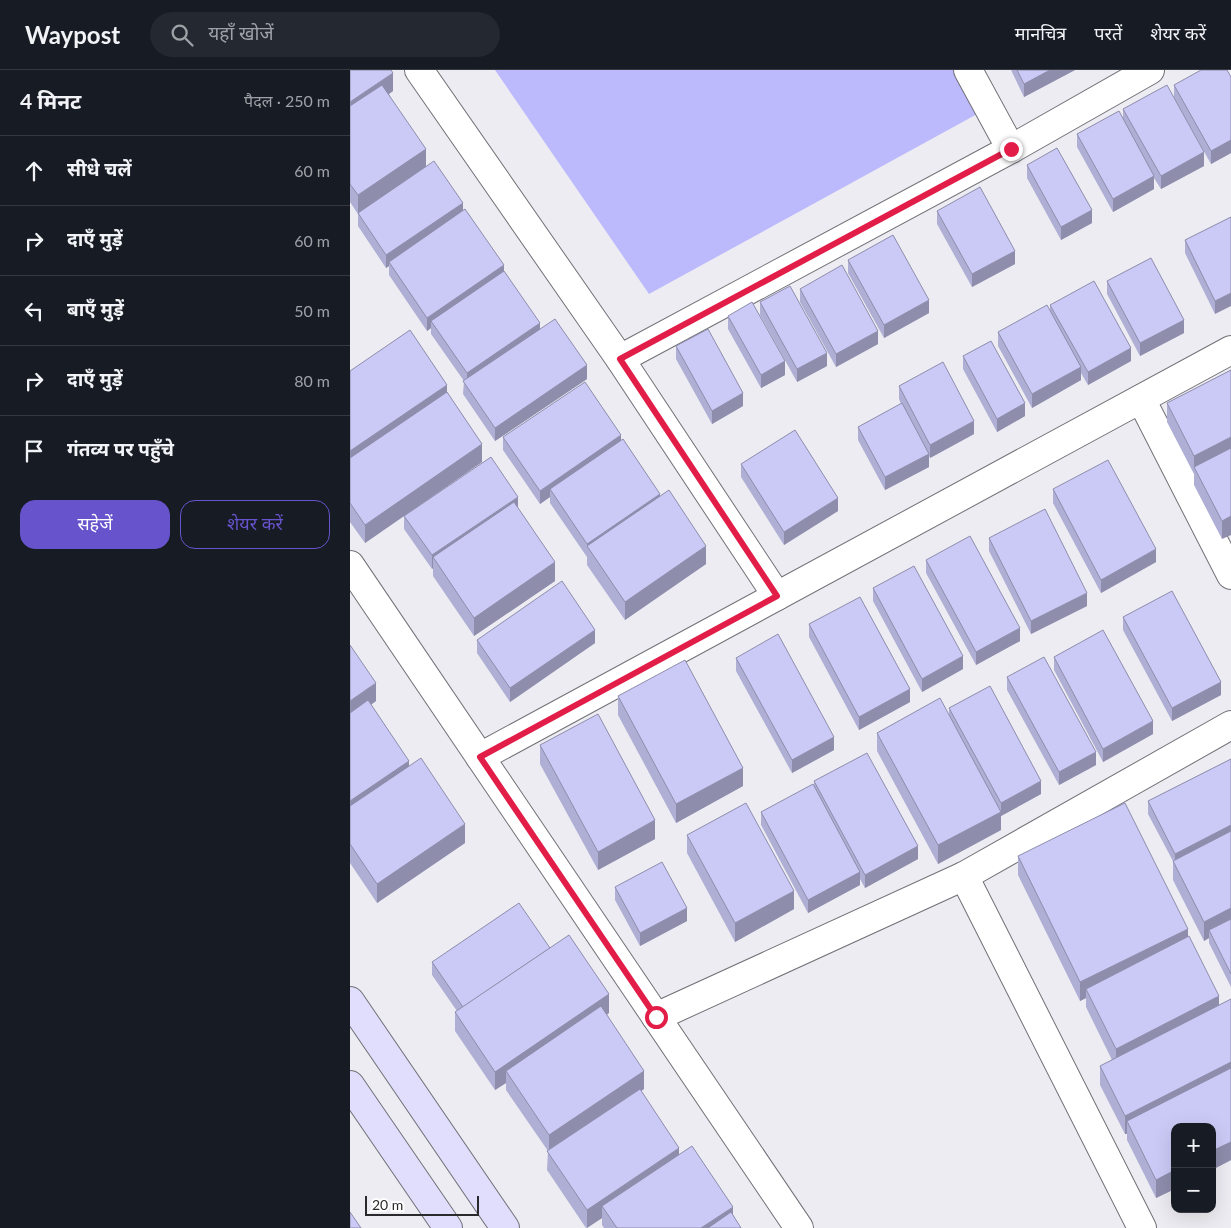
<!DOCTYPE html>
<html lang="hi">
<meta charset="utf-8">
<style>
body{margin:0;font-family:Lato,"Noto Sans Devanagari",sans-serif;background:#242831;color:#f1f3f6}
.controls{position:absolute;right:15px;bottom:15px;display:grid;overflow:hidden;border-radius:10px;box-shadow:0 5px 20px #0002}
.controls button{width:45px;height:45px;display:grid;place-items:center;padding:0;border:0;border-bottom:1px solid #363941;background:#171b24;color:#f1f3f6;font:25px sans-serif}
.scale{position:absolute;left:15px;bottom:12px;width:114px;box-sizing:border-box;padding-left:5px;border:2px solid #2a2a2c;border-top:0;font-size:14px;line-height:18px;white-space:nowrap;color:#2a2a2c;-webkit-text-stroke:4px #fff;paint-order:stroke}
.stop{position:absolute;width:15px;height:15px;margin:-11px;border:4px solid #e11d48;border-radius:50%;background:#fff}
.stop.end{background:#e11d48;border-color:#fff;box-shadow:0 1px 5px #0008}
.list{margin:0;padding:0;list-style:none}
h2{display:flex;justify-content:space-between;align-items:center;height:65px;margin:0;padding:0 20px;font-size:21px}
h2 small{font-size:16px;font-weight:400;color:#9ea1a6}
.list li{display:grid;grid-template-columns:32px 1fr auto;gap:15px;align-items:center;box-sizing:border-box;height:70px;padding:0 20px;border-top:1px solid #363941}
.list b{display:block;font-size:19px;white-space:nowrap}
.list em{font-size:16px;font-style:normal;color:#9ea1a6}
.actions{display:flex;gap:10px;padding:15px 20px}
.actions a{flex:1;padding:11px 0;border:1px solid #6753cc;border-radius:15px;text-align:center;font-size:18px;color:#6753cc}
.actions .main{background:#6753cc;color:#fff}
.icon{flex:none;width:28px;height:28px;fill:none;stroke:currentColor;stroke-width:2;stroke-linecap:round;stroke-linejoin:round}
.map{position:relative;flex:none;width:881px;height:1158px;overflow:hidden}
header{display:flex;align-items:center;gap:30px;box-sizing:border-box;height:70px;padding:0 25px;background:#171b24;border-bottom:1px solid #363941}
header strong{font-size:24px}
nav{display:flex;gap:28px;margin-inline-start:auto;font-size:18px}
.search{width:350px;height:45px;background:#242831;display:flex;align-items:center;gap:12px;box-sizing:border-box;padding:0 18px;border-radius:28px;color:#9ea1a6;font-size:19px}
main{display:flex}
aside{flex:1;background:#171b24}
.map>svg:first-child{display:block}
.green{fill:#bcb9fc}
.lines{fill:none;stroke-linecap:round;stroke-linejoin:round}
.street-casing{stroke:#717177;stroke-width:30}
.secondary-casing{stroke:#717177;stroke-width:30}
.street{stroke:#fff;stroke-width:28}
.secondary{stroke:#e0ddfd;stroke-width:28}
.wall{fill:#afaed4}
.shaded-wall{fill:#8e8dac}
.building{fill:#cbcaf6;stroke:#8e8dac}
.route{stroke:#e11d48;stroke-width:6}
</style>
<header>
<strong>Waypost</strong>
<div class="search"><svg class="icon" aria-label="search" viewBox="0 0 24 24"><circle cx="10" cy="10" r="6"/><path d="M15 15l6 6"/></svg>यहाँ खोजें</div>
<nav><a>मानचित्र</a><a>परतें</a><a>शेयर करें</a></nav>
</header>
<main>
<aside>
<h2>4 मिनट<small>पैदल · 250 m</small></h2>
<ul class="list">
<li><svg class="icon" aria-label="ahead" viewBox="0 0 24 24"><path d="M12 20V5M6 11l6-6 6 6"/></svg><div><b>सीधे चलें</b></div><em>60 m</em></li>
<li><svg class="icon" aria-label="right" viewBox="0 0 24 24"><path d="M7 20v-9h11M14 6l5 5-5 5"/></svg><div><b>दाएँ मुड़ें</b></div><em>60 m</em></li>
<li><svg class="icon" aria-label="left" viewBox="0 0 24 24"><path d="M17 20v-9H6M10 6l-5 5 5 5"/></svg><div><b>बाएँ मुड़ें</b></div><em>50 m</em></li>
<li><svg class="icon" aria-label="right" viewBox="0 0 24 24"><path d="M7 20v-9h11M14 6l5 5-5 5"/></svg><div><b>दाएँ मुड़ें</b></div><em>80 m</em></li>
<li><svg class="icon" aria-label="arrive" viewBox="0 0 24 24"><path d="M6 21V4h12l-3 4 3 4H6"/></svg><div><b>गंतव्य पर पहुँचे</b></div></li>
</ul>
<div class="actions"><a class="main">सहेजें</a><a>शेयर करें</a></div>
</aside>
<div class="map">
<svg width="881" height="1158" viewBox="0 0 881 1158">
<rect width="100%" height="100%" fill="#ececf2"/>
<path class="green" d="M145,0H605L629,43L299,224Z"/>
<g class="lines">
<defs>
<g id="street">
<path d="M69,0L270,289L427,526"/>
<path d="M618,0L661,79"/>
<path d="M270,289L661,79L800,0"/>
<path d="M791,329L881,505"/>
<path d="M0,495L449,1158"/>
<path d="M130,687L881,280"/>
<path d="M614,806L792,1158"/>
<path d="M306,947L614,806L881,655"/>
</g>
<g id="secondary">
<path d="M0,931L155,1158"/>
<path d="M0,1015L98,1158"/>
</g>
</defs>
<use href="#street" class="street-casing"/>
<use href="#secondary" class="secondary-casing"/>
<use href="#street" class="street"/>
<use href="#secondary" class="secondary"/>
</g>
<g class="wall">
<path d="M0,0L43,21L39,24L76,96L113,140L154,201L190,259L237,309L145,371L113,324L114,311L81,264V258L77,261L39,205V196L36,198L8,156V144L0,132Z"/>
<path d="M661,0H725L674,27Z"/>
<path d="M881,7V83L861,94L824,28V15Z"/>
<path d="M773,39L854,96L811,119L804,108V119L763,142L727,77V64L773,48Z"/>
<path d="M677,95L742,153L711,170L677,108Z"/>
<path d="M587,141L665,194L622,217L587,154Z"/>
<path d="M881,147L865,244L835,183V170Z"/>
<path d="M498,190L579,243L534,268L498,203Z"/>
<path d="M757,211L834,263L790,286L757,224Z"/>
<path d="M450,219L528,274L486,297L450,232Z"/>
<path d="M410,232L477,296L447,312L410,245Z"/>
<path d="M700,235L781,291L738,315L731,303V310L682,338L648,276V262L700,241Z"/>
<path d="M378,246L435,305L411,318L378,259Z"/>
<path d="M326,276L393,336L362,354L326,289Z"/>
<path d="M613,286L675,346L647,362L613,299Z"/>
<path d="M881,300L872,469L844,415V404L817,352V333Z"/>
<path d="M0,301L97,322L132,392L15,473L0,452Z"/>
<path d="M549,316L624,364L580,388L579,386V397L535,420L508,370V357L551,334L549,329Z"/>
<path d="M153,367L271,370L356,494L275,550L237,495V487L200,433V427L190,434L153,380Z"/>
<path d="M391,394L488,441L434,475L391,407Z"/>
<path d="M703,419L806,492L751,523L703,433Z"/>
<path d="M54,446L205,511L124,566L83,506V498L82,499L54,459Z"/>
<path d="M639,468L737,536L681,564L639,481Z"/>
<path d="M576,490L670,571L626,595L576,503Z"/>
<path d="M523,518L613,599L572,622L523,531Z"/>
<path d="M773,547L871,625L822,651L773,560Z"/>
<path d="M459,554L560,632L509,660L459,567Z"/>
<path d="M127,570L245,573L160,632L127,583Z"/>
<path d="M0,575L26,631L21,635L59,696L115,773L27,833L0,793Z"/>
<path d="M704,587L803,664L753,692L704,600Z"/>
<path d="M386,588L484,680L442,703L386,601Z"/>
<path d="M657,607L746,695L709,715L657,620Z"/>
<path d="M268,626L393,716L326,753L268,645Z"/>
<path d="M599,638L691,724L651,746V760L588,794L527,681V663L599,646Z"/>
<path d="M190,675L305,769L248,800L190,694Z"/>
<path d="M881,689V917L859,873V868L854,871L823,810V791L798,744V731Z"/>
<path d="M464,711L568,789L515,818L510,809V815L458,843L411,755V742L464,717Z"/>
<path d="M337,765L444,839L385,872L337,783Z"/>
<path d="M668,786L838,866L869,935L881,929V1090L806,1128L777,1070V1064H775L750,1015V996L762,990L736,937V928L730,931L668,805Z"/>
<path d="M265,817L337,851L290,876L265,830Z"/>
<path d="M200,878L259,943L257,944L294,1019L291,1021L329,1085L383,1145L391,1158H254L252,1155V1148L236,1158L197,1100L198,1081L156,1020V1013L145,1020L105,961V942L107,941L82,905V892Z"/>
</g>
<g class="shaded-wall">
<path d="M700,0H725L674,27V14Z"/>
<path d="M43,3V21L0,51V32Z"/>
<path d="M881,70V83L861,94V81Z"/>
<path d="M76,79V97L8,144V125Z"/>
<path d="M854,82V96L811,119V106Z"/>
<path d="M804,106V119L763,142V129Z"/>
<path d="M113,133V146L39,192V196L36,198V185Z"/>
<path d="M742,140V153L711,170V157Z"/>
<path d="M665,181V194L622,217V204Z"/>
<path d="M154,195V208L81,251V258L77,261V248Z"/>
<path d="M881,223V236L865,244V231Z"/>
<path d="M579,230V243L534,268V255Z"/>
<path d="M834,250V263L790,286V273Z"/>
<path d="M190,253V266L117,316V303Z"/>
<path d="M528,261V274L486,297V284Z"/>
<path d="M781,278V291L738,315V302Z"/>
<path d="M477,283V296L447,312V299Z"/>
<path d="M435,291V305L411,318V305Z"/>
<path d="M237,295V309L145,371V358Z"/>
<path d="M731,297V310L682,338V324Z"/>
<path d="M97,315V333L0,399V381Z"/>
<path d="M393,323V336L362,354V341Z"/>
<path d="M675,333V346L647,362V349Z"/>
<path d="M624,351V364L580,388V375Z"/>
<path d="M271,365V378L200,419V427L190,434V421Z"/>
<path d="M881,367V385L844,397V386Z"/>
<path d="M132,374V392L15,473V455Z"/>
<path d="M579,384V397L535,420V407Z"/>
<path d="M310,424V437L237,476V487V474Z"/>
<path d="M168,427V440L83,487V498L82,499V485Z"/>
<path d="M488,428V441L434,475V462Z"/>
<path d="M881,446V465L872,469V451Z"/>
<path d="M356,476V494L275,550V532Z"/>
<path d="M806,479V492L751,523V510Z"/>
<path d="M205,492V511L124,566V548Z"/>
<path d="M737,523V536L681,564V551Z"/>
<path d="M670,558V571L626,595V582Z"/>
<path d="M245,560V573L160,632V618Z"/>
<path d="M613,586V599L572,622V609Z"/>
<path d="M871,612V625L822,651V638Z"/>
<path d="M26,613V631L0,649V631Z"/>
<path d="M560,619V632L509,660V647Z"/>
<path d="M803,651V664L753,692V679Z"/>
<path d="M484,667V680L442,703V690Z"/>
<path d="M746,682V695L709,715V702Z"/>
<path d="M59,691V709L0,749V731Z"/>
<path d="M393,698V716L326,753V734Z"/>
<path d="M691,711V724L651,746V760L588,794V775L651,742V733Z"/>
<path d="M305,750V769L248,800V782Z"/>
<path d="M115,754V773L27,833V814Z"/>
<path d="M881,755V768L825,797V784Z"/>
<path d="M568,776V789L515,818V805Z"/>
<path d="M510,802V815L458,843V830Z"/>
<path d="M444,821V839L385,872V853Z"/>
<path d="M337,838V851L290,876V863Z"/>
<path d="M881,838V857L859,860V868L854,871V852Z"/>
<path d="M838,859V877L736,919V928L730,931V912Z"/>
<path d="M259,924V943L162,1009L156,1001V1013L145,1020V1002Z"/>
<path d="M869,926V944L766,997V979Z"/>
<path d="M881,992V1011L777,1051V1064H775V1046Z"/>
<path d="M294,1001V1019L199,1084V1065Z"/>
<path d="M881,1072V1090L862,1100V1081Z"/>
<path d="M329,1078V1096L252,1136V1148L237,1158V1140Z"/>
<path d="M825,1100V1119L806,1128V1110Z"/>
<path d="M383,1137V1155L378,1158H351Z"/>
</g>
<g class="building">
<path d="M0,0H41L43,3L0,32Z"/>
<path d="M667,0H700L674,14Z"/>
<path d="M851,0H877L881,7V70L861,81L824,15Z"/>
<path d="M32,15L76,79L8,125L0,114V36Z"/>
<path d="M817,15L854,82L811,106L773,39Z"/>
<path d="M769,41L804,106L763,129L727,64Z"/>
<path d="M707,78L742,140L711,157L677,95Z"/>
<path d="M84,91L113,133L36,185L8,143Z"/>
<path d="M630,117L665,181L622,204L587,141Z"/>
<path d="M115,139L154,195L77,248L39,192Z"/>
<path d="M881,147V223L865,231L835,170Z"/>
<path d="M543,165L579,230L534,255L498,190Z"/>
<path d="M801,188L834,250L790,273L757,211Z"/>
<path d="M492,195L528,261L486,284L450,219Z"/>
<path d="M154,201L190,253L117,303L81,251Z"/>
<path d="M744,211L781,278L738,302L700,235Z"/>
<path d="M440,216L477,283L447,299L410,232Z"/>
<path d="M402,232L435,291L411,305L378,246Z"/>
<path d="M697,235L731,297L682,324L648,262Z"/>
<path d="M205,249L237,295L145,358L113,311Z"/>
<path d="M358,259L393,323L362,341L326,276Z"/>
<path d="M60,260L97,315L0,381V301Z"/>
<path d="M641,271L675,333L647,349L613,286Z"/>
<path d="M593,292L624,351L580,375L549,316Z"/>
<path d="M881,300V367L844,386L817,333Z"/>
<path d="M235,312L271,365L190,421L153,367Z"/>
<path d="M97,322L132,374L15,455L0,433V388Z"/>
<path d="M552,333L579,384L535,407L508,357Z"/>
<path d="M445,360L488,428L434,462L391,394Z"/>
<path d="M273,369L310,424L237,474L200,419Z"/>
<path d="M881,378V446L872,451L844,397Z"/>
<path d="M141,387L168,427L82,485L54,446Z"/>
<path d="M758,390L806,479L751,510L703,419Z"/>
<path d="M319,420L356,476L275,532L237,476Z"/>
<path d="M164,432L205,492L124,548L83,487Z"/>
<path d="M695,439L737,523L681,551L639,468Z"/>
<path d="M620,466L670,558L626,582L576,490Z"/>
<path d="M564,496L613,586L572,609L523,518Z"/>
<path d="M212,511L245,560L160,618L127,570Z"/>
<path d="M822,521L871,612L822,638L773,547Z"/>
<path d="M510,527L560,619L509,647L459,554Z"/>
<path d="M753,560L803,651L753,679L704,587Z"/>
<path d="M428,564L484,667L442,690L386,588Z"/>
<path d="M0,575L26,613L0,631Z"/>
<path d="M694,587L746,682L709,702L657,607Z"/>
<path d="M335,590L393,698L326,734L268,626Z"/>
<path d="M640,616L691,711L651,733L599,638Z"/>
<path d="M590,628L651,742L588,775L527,663Z"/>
<path d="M18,630L59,691L0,731V643Z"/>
<path d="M248,644L305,750L248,782L190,675Z"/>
<path d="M517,683L568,776L515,805L464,711Z"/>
<path d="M71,688L115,754L27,814L0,774V736Z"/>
<path d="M881,689V755L825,784L798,731Z"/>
<path d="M463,714L510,802L458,830L411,742Z"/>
<path d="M396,733L444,821L385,853L337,765Z"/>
<path d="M775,733L838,859L730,912L668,786Z"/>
<path d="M881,761V838L854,852L823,791Z"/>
<path d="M312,792L337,838L290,863L265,817Z"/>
<path d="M169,833L200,878L113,937L82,892Z"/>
<path d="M881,849V904L859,860Z"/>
<path d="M219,865L259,924L145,1002L105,942Z"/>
<path d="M839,866L869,926L766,979L736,919Z"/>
<path d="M881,929V992L775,1046L750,996Z"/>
<path d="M251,936L294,1001L199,1065L156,1001Z"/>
<path d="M881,998V1072L862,1081V1057H825V1100L806,1110L777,1051Z"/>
<path d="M290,1019L329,1078L237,1140L197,1081Z"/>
<path d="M342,1076L383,1137L351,1158H267L252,1136Z"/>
<path d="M0,1142L11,1158H0Z"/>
<path d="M381,1142L391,1158H358Z"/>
</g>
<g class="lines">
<path class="route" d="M306,947L130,687L427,526L270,289L661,79"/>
</g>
</svg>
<div class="controls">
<button>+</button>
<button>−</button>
</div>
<div class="scale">20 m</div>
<div class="stop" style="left:306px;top:947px"></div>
<div class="stop end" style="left:661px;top:79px"></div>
</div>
</main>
